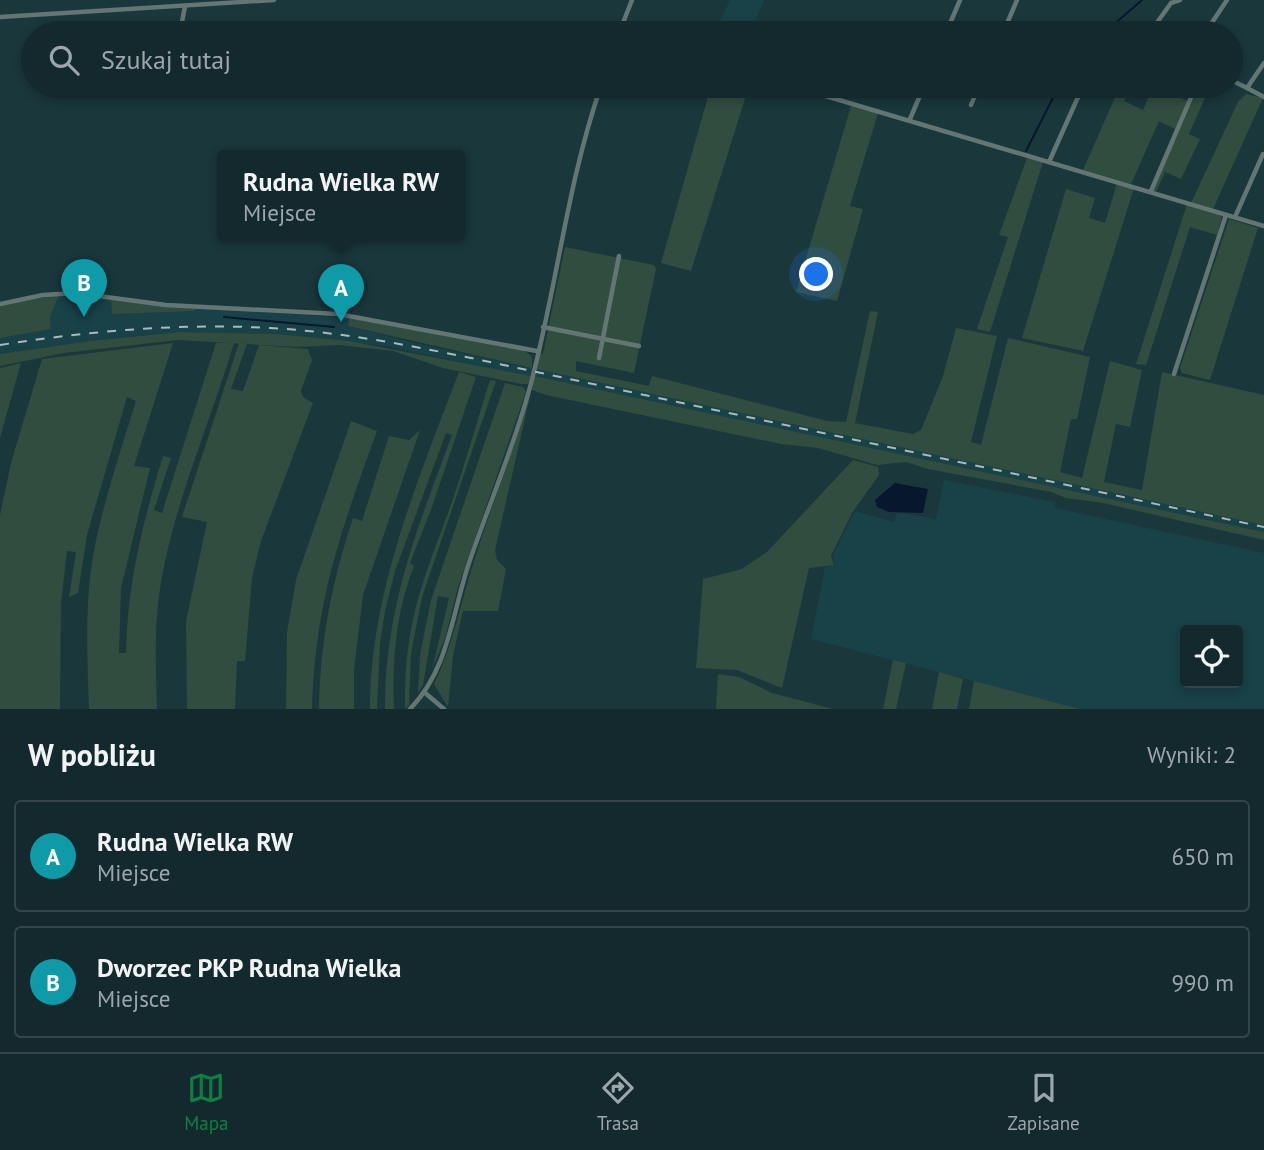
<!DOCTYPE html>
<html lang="pl">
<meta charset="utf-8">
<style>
body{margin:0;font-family:"PT Sans",sans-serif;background:#1d3135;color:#f1f3f6}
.controls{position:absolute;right:21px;bottom:21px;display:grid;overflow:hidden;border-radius:7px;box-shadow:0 4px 10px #0003}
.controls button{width:63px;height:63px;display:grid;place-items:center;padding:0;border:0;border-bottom:2px solid #334549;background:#14292d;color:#f1f3f6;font:35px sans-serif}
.you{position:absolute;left:817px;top:275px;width:24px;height:24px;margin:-18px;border:5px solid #fff;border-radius:50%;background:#1a73e8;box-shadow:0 0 0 10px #1a73e833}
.badge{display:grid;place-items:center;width:46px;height:46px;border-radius:50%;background:#0b8043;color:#fff;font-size:23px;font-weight:700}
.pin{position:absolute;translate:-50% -58px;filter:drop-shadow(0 2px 4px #0008)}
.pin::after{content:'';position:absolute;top:37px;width:24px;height:21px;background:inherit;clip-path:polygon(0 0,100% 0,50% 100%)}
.popup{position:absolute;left:217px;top:150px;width:248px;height:91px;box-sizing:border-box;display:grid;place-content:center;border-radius:7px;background:#14292d;filter:drop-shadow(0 2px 5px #0005);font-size:23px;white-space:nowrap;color:#9da6aa}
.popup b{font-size:26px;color:#f1f3f6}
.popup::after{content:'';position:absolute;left:50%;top:100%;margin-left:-14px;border:14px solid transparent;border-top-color:#14292d}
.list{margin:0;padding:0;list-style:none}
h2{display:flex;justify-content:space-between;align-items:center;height:91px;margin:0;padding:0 28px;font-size:30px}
h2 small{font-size:23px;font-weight:400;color:#9da6aa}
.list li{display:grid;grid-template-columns:46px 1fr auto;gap:21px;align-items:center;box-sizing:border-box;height:112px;margin:0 14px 14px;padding:0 14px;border:2px solid #334549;border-radius:7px}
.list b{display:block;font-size:26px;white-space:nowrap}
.list p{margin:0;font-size:23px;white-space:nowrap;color:#9da6aa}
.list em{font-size:23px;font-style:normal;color:#9da6aa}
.icon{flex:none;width:38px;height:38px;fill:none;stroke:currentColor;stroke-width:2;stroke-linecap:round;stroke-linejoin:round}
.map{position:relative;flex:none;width:1264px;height:709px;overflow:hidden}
.search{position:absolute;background:#14292d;box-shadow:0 4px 10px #0003;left:21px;right:21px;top:21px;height:77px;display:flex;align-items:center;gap:18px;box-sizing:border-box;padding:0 24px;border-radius:38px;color:#9da6aa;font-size:26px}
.sheet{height:343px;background:#14292d}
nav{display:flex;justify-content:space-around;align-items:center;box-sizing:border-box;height:98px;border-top:2px solid #334549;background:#14292d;font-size:19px;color:#9da6aa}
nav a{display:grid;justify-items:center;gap:4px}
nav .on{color:#0b8043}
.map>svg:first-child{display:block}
.built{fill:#194148;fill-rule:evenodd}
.green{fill:#314d40}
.water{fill:#07172e}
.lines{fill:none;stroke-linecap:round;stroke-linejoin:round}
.stream{stroke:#07172e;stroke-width:2}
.street{stroke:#637674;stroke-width:4.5}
.rail{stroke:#a7babe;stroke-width:2;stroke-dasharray:9 9;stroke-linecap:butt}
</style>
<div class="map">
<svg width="1264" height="709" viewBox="0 0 1264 709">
<rect width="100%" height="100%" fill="#1a373c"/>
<g class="built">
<path d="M730,0H764L750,33H715Z"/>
<path d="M76,294L111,298L113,314L195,308L349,318L348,326L419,344L1231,517L1264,525V532L384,346L276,334L179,332L90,341L0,354V338L51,329L50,317L59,295Z"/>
<path d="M944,480L1055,502V508L1264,553V709H1080L811,639L825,566L834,565L833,555L855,511L894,522L897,512L936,519ZM1185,630H1238V683H1185Z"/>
</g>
<g class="green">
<path d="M711,86H749L691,271L661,263Z"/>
<path d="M1120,86H1131L1124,101L1143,110L1153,86H1174L1171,94L1188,101L1175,129L1159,121L1131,184L1083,170Z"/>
<path d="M1199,86H1210L1189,134L1200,139L1181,179L1165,172L1156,192L1153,191Z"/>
<path d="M1246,94L1263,98L1213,209L1191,203L1238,102Z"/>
<path d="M851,106L878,113L850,206L863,209L837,301L796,292Z"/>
<path d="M1027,158L1043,162L990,332L977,329L1008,237L999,235Z"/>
<path d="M1117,183L1134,188L1083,351L1022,338L1066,189L1095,198L1089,218L1105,223Z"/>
<path d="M1187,204L1222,216L1217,235L1190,227L1146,365L1136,364Z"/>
<path d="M1229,219L1258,228L1210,380L1182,373L1180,368Z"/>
<path d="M565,247L654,265L656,269L634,373L576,361V371L649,386L652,376L827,421L846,422L870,311L878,312L855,423L913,434L921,430L943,376L956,328L997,336L971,442L981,445L1008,338L1090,357L1077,419H1071L1060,472L1082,478L1110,361L1142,370L1130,427L1116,424L1104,482L1142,490L1162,372L1264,395V525L536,369L539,353L543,354Z"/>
<path d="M59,295L50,317L51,329L0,338V305Z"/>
<path d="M111,298L195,308V311L112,314Z"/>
<path d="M349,318L524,350L532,357V368L348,326Z"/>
<path d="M179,332L276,334L349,341L531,376L528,384H521L443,368L393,351L339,345L298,347L178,340L64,353L0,366V354L90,341Z"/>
<path d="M173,343L134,466L150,468L121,588L119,653H126C127,584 143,522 163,456L171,458L154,510L162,513L216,343H234C209,427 171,509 159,596C154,633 156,672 157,709H89C87,652 84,592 97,536C107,491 122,446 136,401L127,397L87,535L78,593L69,597L76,552L67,551L61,603L60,709H0V515L11,463L42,359Z"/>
<path d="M239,343L247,344L231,389L243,391L259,345L308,349L312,360L301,391L303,397L313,403L261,541L252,578L245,661H237L235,709H187L186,621L207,522L182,517Z"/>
<path d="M21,363L0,438V368Z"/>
<path d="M459,372L476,377L432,507L410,563L414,566C396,612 392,659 394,709H385C385,606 417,530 452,435L446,433L395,571L385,611L380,643L377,709H370C370,592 418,480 459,372Z"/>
<path d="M534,376L1264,532V540L1103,503L1066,498L1051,492L928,469L906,462L877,465L818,448L781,444L546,395L532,390Z"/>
<path d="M490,380L496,381L422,597L411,654L409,705L405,709C404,627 420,588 448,513C464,469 476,424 490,380Z"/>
<path d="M505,383L523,387L526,392L458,587L445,638L432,670L449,598L438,596L423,685L418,693L420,655L431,600Z"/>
<path d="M531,392L495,550L497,560L506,569L498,611H463L453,656L448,707L434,684C453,645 461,602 474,561C492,504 514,449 531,392Z"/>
<path d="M351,421L377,431C341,530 315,602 312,709H286L287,632L296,580Z"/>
<path d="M420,430L363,595L354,670V709H319C320,642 332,581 353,518L362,521L389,436L409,440Z"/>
<path d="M853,460L878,467L879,475L852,513L831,556L834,565L809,568L782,688L737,670L696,668L703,579L742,569L767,552Z"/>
<path d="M893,660L906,663L896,709H883Z"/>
<path d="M939,672L963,679L957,709H932Z"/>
<path d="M718,674L739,677L772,693L833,709H716Z"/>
<path d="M974,681L1080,709H969Z"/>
</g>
<path class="water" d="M895,483L928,489L923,513L889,512L877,507L875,500Z"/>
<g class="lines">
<g class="stream">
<path d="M1104,33L1142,0"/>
<path d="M1026,151L1059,86"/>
<path d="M224,317L334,327"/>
</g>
<g class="street">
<path d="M0,17L274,0"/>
<path d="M1156,24L1171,3L1180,0"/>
<path d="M1209,27L1227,0"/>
<path d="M180,33L185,6"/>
<path d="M619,33L632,0"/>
<path d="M946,33L960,0"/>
<path d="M1003,33L1017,0"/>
<path d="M1109,33L1117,27L1131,33"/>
<path d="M1264,63L1247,88L1264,97"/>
<path d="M1231,80L1247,88"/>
<path d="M792,86L1264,226"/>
<path d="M971,105L979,86"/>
<path d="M910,119L924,86"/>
<path d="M1049,162L1083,86"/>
<path d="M1151,191L1196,86"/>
<path d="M1235,217L1263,154"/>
<path d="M0,304L43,295L76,293L166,305L338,314L537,351"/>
<path d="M543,327L639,346"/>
<path d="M599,358L619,256"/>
<path d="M1174,374L1226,215"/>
<path d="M424,692L444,709"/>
<path d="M410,709C449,669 452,613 469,563C489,504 514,447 530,387C557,287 567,184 601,86"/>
</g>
<path class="rail" d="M0,345C90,331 179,323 270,328C342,332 414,346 485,361L1264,527"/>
</g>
</svg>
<div class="controls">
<button><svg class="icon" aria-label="locate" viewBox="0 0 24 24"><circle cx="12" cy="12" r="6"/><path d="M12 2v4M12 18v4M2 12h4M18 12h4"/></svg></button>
</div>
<div class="you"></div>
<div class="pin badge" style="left:341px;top:322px;background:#0f9aa8">A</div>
<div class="popup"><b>Rudna Wielka RW</b>Miejsce</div>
<div class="pin badge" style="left:84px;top:317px;background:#0f9aa8">B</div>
<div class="search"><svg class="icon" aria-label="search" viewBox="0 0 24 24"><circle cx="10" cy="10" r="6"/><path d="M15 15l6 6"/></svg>Szukaj tutaj</div>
</div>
<section class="sheet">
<h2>W pobliżu<small>Wyniki: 2</small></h2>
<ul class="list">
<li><span class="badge" style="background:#0f9aa8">A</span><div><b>Rudna Wielka RW</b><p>Miejsce</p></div><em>650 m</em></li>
<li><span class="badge" style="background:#0f9aa8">B</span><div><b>Dworzec PKP Rudna Wielka</b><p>Miejsce</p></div><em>990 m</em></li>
</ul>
</section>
<nav>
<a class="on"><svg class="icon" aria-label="map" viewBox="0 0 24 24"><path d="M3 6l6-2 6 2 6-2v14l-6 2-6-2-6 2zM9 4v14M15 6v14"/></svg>Mapa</a>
<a><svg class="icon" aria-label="directions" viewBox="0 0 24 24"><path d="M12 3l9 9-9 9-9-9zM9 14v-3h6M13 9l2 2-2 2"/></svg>Trasa</a>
<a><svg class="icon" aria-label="saved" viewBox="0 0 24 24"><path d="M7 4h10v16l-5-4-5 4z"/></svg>Zapisane</a>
</nav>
